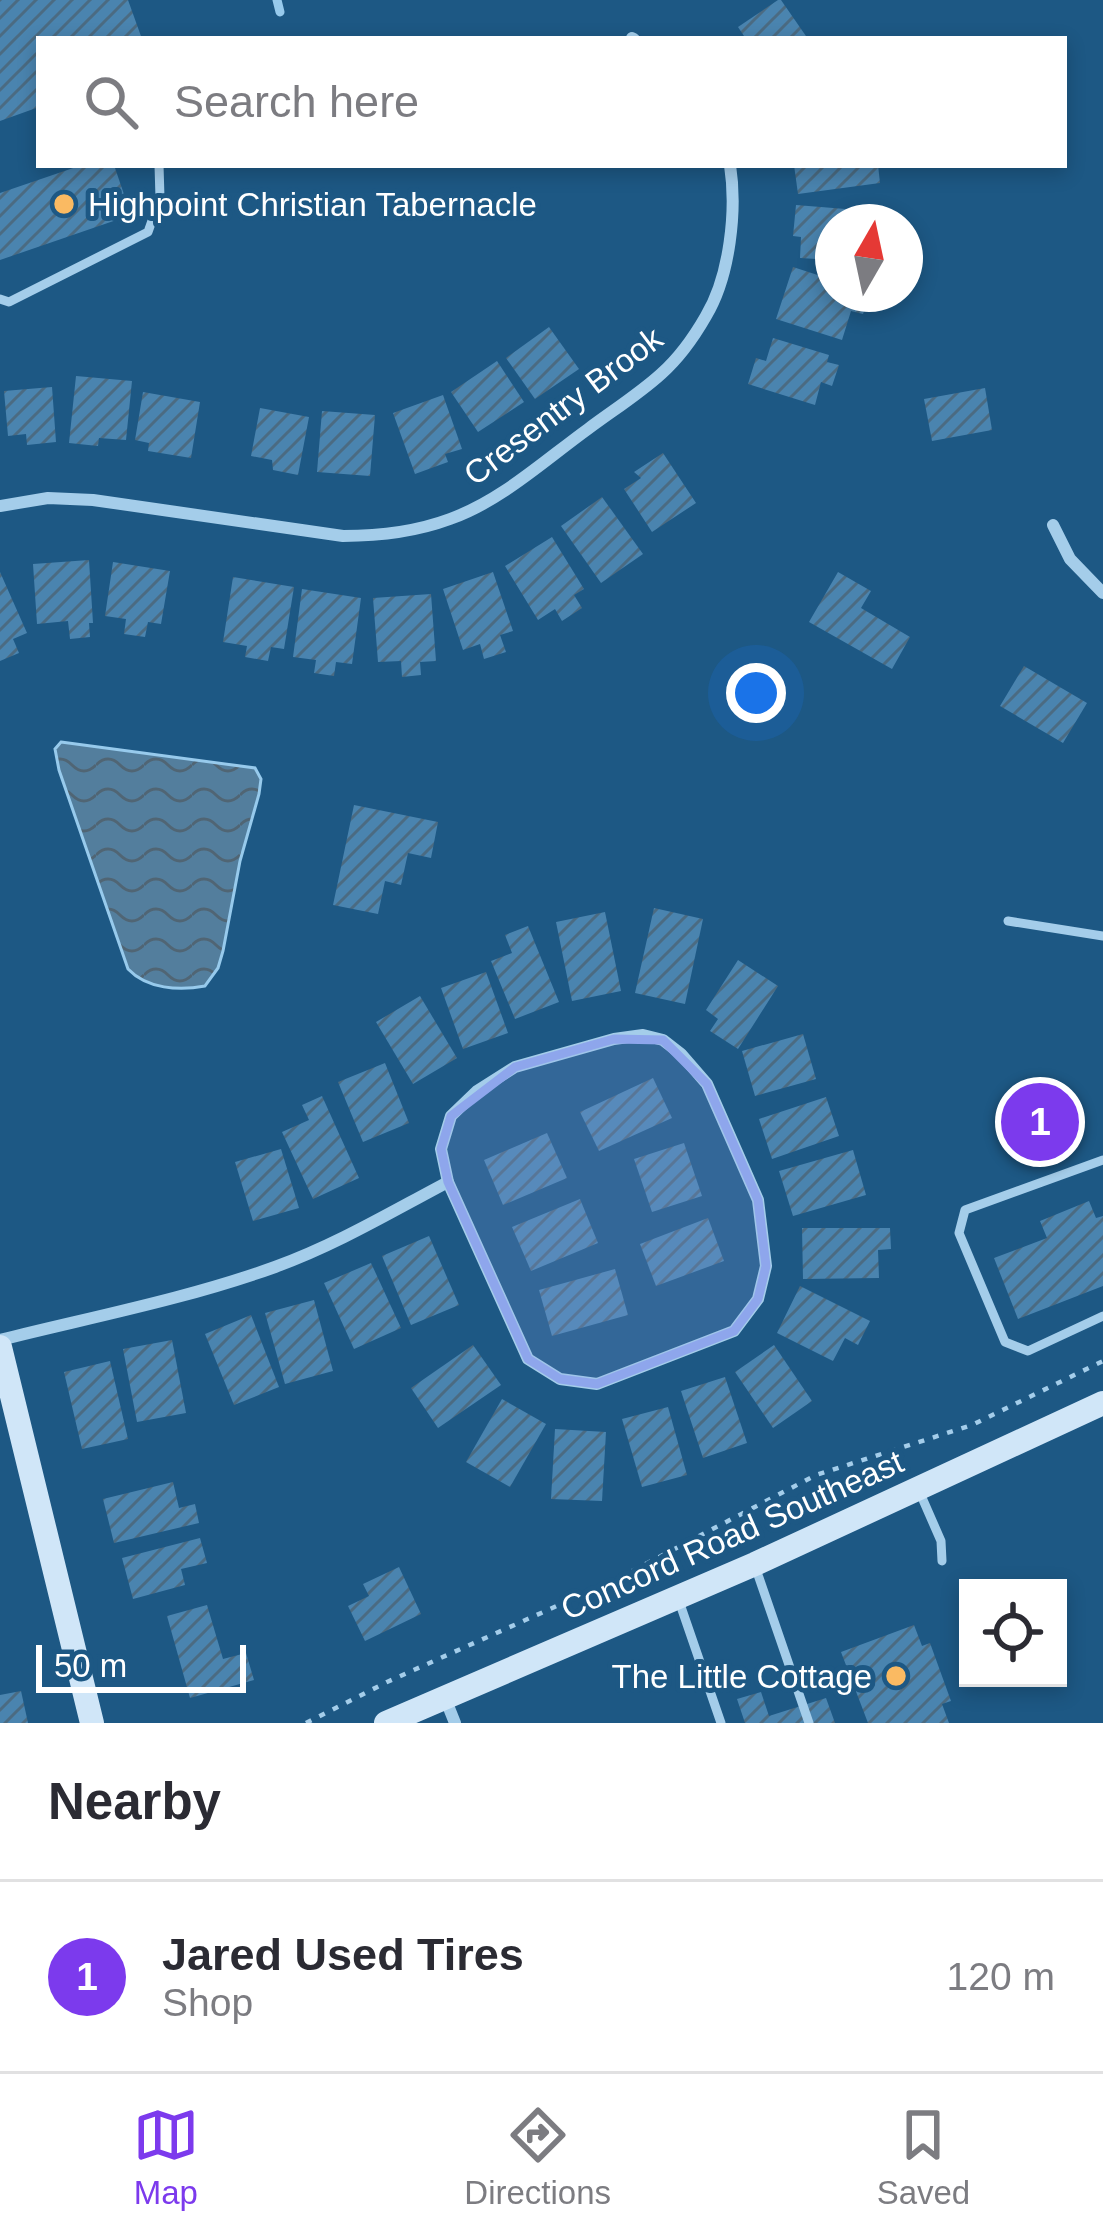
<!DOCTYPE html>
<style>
body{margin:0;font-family:Arial,sans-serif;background:#f2f2f3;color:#2b2b33}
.controls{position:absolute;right:36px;bottom:36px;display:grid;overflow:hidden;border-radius:0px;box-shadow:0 6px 18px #0003}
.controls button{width:108px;height:108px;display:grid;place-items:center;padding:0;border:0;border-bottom:3px solid #e1e1e2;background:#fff;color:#2b2b33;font:60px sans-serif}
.compass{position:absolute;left:815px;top:204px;width:108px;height:108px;border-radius:50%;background:#fff;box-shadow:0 6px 18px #0003;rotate:9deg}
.scale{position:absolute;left:36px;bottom:30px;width:210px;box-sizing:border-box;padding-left:12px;border:6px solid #fff;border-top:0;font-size:33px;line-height:42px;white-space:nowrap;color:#fff;-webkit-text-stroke:9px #1d5884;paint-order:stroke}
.you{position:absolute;left:756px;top:693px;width:42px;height:42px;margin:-30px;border:9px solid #fff;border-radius:50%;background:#1a73e8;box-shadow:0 0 0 18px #1a73e833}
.badge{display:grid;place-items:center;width:78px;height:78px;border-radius:50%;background:#7c3aed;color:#fff;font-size:39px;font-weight:700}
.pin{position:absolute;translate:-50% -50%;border:6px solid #fff;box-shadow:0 3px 12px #0006}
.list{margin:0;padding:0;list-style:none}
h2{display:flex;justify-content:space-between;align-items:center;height:156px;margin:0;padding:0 48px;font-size:51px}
h2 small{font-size:39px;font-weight:400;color:#7c7c81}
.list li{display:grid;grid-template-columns:78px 1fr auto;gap:36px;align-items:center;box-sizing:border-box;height:192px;padding:0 48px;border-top:3px solid #e1e1e2}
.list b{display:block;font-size:45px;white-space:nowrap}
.list p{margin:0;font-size:39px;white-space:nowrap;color:#7c7c81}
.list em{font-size:39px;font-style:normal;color:#7c7c81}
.icon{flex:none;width:66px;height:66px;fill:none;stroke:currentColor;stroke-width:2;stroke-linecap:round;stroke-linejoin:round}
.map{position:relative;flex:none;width:1103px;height:1723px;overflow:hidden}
.search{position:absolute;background:#fff;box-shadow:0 6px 18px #0003;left:36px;right:36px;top:36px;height:132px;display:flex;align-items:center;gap:30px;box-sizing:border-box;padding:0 42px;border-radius:0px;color:#7c7c81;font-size:45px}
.sheet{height:348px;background:#fff}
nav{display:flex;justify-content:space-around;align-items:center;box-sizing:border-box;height:168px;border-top:3px solid #e1e1e2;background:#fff;font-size:33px;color:#7c7c81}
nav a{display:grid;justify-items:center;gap:6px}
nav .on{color:#7c3aed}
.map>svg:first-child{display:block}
.water{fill:url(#water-waves);stroke:#97caec;stroke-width:3}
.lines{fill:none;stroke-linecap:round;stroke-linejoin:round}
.stream{stroke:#97caec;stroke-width:9}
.building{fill:url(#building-hatch)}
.path{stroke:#a4cdea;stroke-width:4.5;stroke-dasharray:6 9;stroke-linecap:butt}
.lane{stroke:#a4cdea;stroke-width:9}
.street{stroke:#a4cdea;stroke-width:12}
.secondary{stroke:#d0e6f8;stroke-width:24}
.marked{fill:#8ea6ec;fill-opacity:0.2;stroke:#8ea6ec;stroke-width:9;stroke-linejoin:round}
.poi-dot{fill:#faba62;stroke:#1d5884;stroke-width:4.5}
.labels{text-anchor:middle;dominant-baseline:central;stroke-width:10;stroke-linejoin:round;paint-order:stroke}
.poi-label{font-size:33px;fill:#fff;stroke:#1d5884;text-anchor:start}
.street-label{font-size:33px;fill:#fff;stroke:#1d5884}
</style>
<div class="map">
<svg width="1103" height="1723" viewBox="0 0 1103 1723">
<defs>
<pattern id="water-waves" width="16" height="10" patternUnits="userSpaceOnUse" patternTransform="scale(3)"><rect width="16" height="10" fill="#537e9d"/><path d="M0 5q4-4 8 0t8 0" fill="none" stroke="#506574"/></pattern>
<pattern id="building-hatch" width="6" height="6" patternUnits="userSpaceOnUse" patternTransform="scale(3)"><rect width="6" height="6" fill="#4a84af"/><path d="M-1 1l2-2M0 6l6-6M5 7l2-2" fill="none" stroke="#4b6b82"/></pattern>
</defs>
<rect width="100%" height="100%" fill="#1d5884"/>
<path class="water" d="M61,742L255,768L261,779L259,794L240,861L223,951L218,968L205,986C179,991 147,989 128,969L59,770L55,749Z"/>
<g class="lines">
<path class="stream" d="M277,0L280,12"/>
</g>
<g class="building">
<path d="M0,0H128L142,39H39V107L0,121Z"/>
<path d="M778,0H781L808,39H746L738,27Z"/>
<path d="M82,165H114L131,215L0,260V193Z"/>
<path d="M794,165H878L880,183L798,194Z"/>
<path d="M796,205L858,210L857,222H833V260L800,258L801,237L793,236Z"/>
<path d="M793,267L833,280V294L869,296L863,314L851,311L842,340L776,319Z"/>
<path d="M549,327L579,369L535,399L506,358Z"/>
<path d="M773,338L829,355L827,362L839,365L832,386L821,382L815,405L748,384L756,358L766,361Z"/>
<path d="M497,361L524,402L478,432L451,392Z"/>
<path d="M76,376L132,381L126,440L99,438L98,446L69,443Z"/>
<path d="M52,387L56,442L27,445L26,434L8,436L4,391Z"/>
<path d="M985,388L992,430L932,441L924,399Z"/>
<path d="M143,392L200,402L191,458L148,451L149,443L135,440Z"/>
<path d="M443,395L462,449L445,454L448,462L415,474L393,413Z"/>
<path d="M260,408L309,417L298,475L273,470L272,460L251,456Z"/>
<path d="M322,411L375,415L370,476L317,472Z"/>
<path d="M663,453L696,503L652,532L624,489L641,478L634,472Z"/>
<path d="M602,497L643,554L601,583L561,526Z"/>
<path d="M552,537L584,589L574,595L582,608L562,621L555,609L538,620L505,566Z"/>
<path d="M89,560L93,623H89L90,637L70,639L68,621L37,624L33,564Z"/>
<path d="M113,562L170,571L161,624L148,622L145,637L124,634L126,619L105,616Z"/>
<path d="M0,572L27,633L13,639L19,653L0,661Z"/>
<path d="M493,572L513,631L500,635L506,652L484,659L480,644L463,650L443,589Z"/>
<path d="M838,572L871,591L861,608L910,637L892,669L809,622Z"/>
<path d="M233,577L294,587L284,649L271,647L268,661L245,657L247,646L223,642Z"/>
<path d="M302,589L361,598L352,664L336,662L334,676L314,673L316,660L293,657Z"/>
<path d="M431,594L436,661L420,662L421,675L402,677L401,661L378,662L373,598Z"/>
<path d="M1024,666L1087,703L1063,743L1000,706Z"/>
<path d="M354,805L438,822L431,858L408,853L401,885L385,881L378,914L333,905Z"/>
<path d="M654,908L703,919L685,1004L635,993Z"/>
<path d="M605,912L621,991L572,1001L556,922Z"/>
<path d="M528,926L559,1002L515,1019L491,961L512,953L505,935Z"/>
<path d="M738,960L778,986L738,1049L710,1031L718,1019L706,1010Z"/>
<path d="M486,972L508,1033L463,1049L441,988Z"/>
<path d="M420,996L457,1058L413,1084L376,1022Z"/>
<path d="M803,1034L816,1079L755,1096L742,1051Z"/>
<path d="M385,1063L409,1123L363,1142L338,1082Z"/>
<path d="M653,1078L672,1118L599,1151L580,1112Z"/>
<path d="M322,1096L359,1178L313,1199L282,1132L309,1120L302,1105Z"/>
<path d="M826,1097L839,1136L772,1159L759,1119Z"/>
<path d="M1054,1099L1066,1128L1020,1146L1009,1116Z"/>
<path d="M547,1133L567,1178L503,1205L484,1160Z"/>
<path d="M684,1143L702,1196L652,1212L634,1159Z"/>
<path d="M281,1149L299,1208L253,1221L235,1162Z"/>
<path d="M853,1150L866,1195L793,1216L779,1171Z"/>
<path d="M580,1199L598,1243L531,1271L512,1227Z"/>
<path d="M1089,1201L1096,1218L1103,1216V1286L1018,1319L994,1258L1047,1238L1040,1221Z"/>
<path d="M708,1218L724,1261L656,1286L640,1244Z"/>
<path d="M802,1228H890L891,1249L878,1250L879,1278L803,1279Z"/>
<path d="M429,1236L459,1305L411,1325L382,1256Z"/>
<path d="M371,1263L401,1328L354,1349L324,1283Z"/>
<path d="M615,1269L628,1315L552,1336L539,1290Z"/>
<path d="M800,1286L870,1321L858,1345L845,1338L833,1361L777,1333Z"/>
<path d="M314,1300L333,1371L285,1384L265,1313Z"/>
<path d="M251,1315L279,1387L234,1405L205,1334Z"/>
<path d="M172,1340L186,1413L137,1422L123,1349Z"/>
<path d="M473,1345L501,1385L438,1428L411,1388Z"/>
<path d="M774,1345L812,1401L773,1428L735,1372Z"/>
<path d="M110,1361L128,1439L82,1449L64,1372Z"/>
<path d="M725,1377L747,1443L703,1458L681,1391Z"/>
<path d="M502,1399L546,1424L510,1487L466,1462Z"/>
<path d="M668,1407L687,1475L642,1487L622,1419Z"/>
<path d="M555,1429L606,1432L602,1501L551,1499Z"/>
<path d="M173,1482L179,1508L195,1504L199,1523L114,1543L103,1499Z"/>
<path d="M200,1538L207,1563L181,1569L185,1585L133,1599L122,1558Z"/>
<path d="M399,1567L421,1614L365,1641L348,1606L369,1596L363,1584Z"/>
<path d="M207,1605L223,1659L246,1653L254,1680L190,1698L167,1616Z"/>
<path d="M914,1625L922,1646L930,1643L951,1701L942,1704L949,1723H868L841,1652Z"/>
<path d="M21,1691L28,1723H0V1695Z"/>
<path d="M761,1692L769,1716L826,1698L835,1723H745L737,1699Z"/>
</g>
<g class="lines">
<path class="path" d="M306,1723L387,1682L617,1579L816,1475L972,1425L1103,1361"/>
<g class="lane">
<path d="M0,299L9,302L148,232L160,198L159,165"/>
<path d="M1008,921L1103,936"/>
<path d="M1103,1160L965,1210L959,1233L1005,1342L1028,1351L1103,1316"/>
<path d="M920,1493L941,1541L942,1561"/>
<path d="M756,1569L809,1723"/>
<path d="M679,1601L721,1723"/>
</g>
<g class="street">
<path d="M632,38L634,39"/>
<path d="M0,506L48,498L93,500L343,536C380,536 415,532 450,519C501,501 545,460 588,429C612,411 639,394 661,374C679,358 694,337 706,316C730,276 737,210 730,165"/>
<path d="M1053,525L1070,559L1103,593"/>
<path d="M643,1035L663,1040L681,1054L707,1084L758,1200L766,1266L758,1299L734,1331L597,1384L560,1379L528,1359L448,1182L441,1149L451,1116L477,1091L515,1067L614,1039Z"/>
<path d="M0,1340C92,1317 186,1299 275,1267C336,1245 391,1212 448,1182"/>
<path d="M445,1698L455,1723"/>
</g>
<g class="secondary">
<path d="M0,1347L92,1723"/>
<path d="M386,1723L755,1564L1103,1403"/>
</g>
</g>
<path class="marked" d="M614,1039L663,1040L707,1084L758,1200L766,1266L758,1299L734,1331L597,1384L560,1379L528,1359L448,1182L441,1149L451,1116L515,1067Z"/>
<g class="poi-dot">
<circle cx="64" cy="204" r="12"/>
<circle cx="896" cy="1676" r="12"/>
</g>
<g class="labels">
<g class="poi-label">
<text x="88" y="204">Highpoint Christian Tabernacle</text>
<text x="872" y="1676" text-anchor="end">The Little Cottage</text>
</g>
<g class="street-label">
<text transform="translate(563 406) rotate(-37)">Cresentry Brook</text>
<text transform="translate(732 1535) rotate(-24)">Concord Road Southeast</text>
</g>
</g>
</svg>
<div class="controls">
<button><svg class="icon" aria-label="locate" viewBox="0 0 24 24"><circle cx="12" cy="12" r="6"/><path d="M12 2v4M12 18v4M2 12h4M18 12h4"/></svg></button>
</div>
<svg class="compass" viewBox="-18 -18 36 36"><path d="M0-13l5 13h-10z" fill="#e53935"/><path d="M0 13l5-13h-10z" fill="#7c7c81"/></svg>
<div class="scale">50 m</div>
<div class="you"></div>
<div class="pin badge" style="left:1040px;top:1122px">1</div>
<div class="search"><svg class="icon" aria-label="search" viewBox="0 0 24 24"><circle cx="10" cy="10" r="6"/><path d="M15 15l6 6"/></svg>Search here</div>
</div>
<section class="sheet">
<h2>Nearby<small></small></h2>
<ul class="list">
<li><span class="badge">1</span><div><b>Jared Used Tires</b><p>Shop</p></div><em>120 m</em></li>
</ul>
</section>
<nav>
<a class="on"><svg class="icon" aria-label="map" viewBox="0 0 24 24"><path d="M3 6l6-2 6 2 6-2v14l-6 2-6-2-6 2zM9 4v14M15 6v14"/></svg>Map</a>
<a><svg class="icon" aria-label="directions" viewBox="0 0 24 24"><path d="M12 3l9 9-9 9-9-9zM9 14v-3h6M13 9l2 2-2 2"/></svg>Directions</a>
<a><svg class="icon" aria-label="saved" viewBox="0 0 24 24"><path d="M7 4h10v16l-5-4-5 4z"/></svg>Saved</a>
</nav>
